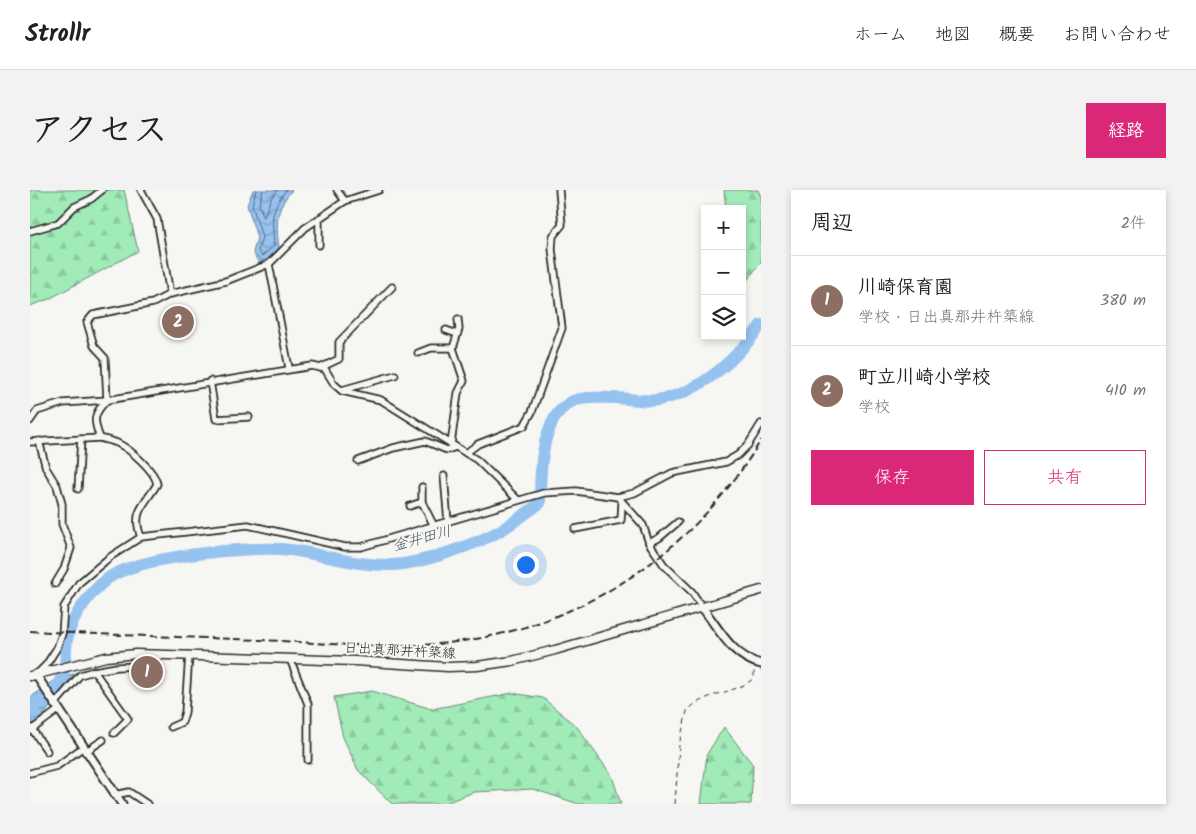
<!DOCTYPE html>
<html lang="ja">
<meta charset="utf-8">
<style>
body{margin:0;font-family:Kalam,"Klee One",sans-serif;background:#f2f2f2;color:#222}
.controls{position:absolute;right:15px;top:15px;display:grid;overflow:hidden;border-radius:0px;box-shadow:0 2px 8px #0003}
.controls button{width:45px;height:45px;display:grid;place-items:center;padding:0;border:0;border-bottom:1px solid #e0e0e0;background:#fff;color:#222;font:25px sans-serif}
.you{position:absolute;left:495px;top:374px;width:18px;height:18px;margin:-12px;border:4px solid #fff;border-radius:50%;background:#1a73e8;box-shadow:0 0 0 8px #1a73e833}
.badge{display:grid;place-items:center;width:32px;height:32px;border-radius:50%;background:#db2777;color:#fff;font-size:16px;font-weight:700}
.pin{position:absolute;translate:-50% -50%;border:2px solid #fff;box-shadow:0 1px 5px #0006}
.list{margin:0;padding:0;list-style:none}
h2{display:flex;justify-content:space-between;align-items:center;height:65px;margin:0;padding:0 20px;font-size:21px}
h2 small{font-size:16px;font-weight:400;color:#767676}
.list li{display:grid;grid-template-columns:32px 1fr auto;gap:15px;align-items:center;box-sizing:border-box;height:90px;padding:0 20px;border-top:1px solid #e0e0e0}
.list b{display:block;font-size:19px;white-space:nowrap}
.list p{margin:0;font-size:16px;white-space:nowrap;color:#767676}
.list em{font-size:16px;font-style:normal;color:#767676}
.actions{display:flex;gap:10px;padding:15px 20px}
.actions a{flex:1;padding:11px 0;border:1px solid #db2777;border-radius:0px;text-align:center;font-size:18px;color:#db2777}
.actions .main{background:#db2777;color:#fff}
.icon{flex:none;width:28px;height:28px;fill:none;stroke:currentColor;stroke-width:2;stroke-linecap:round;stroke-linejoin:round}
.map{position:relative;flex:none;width:731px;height:614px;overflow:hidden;border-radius:0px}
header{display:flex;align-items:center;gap:30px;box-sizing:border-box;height:70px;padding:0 25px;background:#fff;border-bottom:1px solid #e0e0e0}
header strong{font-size:24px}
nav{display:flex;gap:28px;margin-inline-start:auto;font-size:18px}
.intro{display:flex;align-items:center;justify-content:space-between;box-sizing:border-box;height:120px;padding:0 30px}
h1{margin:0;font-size:35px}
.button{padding:12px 22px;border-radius:0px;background:#db2777;color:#fff;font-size:18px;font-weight:700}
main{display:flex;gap:30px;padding:0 30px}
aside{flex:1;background:#fff;border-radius:0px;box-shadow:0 2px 8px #0003}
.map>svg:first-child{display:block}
.forest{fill:url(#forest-firs);stroke:#668b72}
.water{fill:url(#water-waves);stroke:#6b86a1}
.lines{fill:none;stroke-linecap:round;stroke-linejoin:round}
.shore{stroke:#566779;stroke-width:1}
.river{stroke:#96c2ef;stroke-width:12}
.minor-casing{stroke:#2b2b2b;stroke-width:9}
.tertiary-casing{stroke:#2b2b2b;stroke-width:11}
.secondary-casing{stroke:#2b2b2b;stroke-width:11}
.path{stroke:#2b2b2b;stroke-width:1;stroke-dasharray:5 4;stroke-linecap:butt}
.minor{stroke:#f6f6f2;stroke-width:5.5}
.tertiary{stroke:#f6f6f2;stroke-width:7}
.secondary{stroke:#f6f6f2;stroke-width:8}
.rail{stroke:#2b2b2b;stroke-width:2;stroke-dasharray:8 4;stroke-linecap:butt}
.labels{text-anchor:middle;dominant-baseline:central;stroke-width:4;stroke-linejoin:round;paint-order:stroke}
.street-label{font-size:14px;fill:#2b2b2b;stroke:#f6f6f2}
.water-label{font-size:15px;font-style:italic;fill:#4b5866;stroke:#f6f6f2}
</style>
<header>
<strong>Strollr</strong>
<nav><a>ホーム</a><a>地図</a><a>概要</a><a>お問い合わせ</a></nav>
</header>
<div class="intro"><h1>アクセス</h1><a class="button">経路</a></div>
<main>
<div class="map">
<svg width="731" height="614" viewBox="0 0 731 614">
<defs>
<pattern id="forest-firs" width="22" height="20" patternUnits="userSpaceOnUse" patternTransform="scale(1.25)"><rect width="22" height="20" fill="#a1ebb9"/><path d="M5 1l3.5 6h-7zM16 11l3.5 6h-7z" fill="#8bca9f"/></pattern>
<pattern id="water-waves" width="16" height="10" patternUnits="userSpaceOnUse" patternTransform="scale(1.25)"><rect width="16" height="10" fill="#96c2ef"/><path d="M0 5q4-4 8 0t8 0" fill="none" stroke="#7b9ec2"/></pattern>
</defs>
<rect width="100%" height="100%" fill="#f6f6f2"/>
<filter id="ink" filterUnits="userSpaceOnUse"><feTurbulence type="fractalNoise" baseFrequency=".02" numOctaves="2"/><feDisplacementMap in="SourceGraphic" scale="10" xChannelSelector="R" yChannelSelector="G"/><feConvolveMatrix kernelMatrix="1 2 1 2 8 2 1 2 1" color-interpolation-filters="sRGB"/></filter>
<g filter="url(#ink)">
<g class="forest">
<path d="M0,0H94L108,61L19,109L0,116Z"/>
<path d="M694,0H728L731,7V72L712,97V19H696Z"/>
<path d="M342,501L402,519L482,503L513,508L547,537L582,586L591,614H549L503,599L444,602L413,614H362L328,580L313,547L304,507Z"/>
<path d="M694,537L723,575L721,614H671L677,564Z"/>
</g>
<g class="water">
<path d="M223,0H262C245,20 246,33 249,58L236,70L228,72L223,62L227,48L217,15Z"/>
<path d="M44,484L14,525L0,536V508L27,488Z"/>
</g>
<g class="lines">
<g class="shore">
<path d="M226,0L222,15L232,47L228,61L232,66L244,56C243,30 238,23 256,0"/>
<path d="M233,0L229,15L234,27L241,8L248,0"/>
</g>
<path class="river" d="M0,519C8,511 23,504 28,494C37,479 35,475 36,459C36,434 58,404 77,389C108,366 222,355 261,360C295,365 327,376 362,375C391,374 448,354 473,339C486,331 498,322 510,313C510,283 510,229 541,212C552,206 571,208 583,208C598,208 613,212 628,210C670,203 707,169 731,135"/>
<defs>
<g id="minor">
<path d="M111,0L127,29L140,104"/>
<path d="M307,0L315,11"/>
<path d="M289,29V55"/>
<path d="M0,41L28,33L44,17L61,9L72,0"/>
<path d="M239,74L259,178"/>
<path d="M416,140L427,144"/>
<path d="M388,163L401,158H423"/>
<path d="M292,177L309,169V152L362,97"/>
<path d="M180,191L186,229L219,227"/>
<path d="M312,200L365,185"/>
<path d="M77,210L75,168L64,156L57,132L63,125L123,113L140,104L196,91L239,74L275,38L315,11L349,0"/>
<path d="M77,210C63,224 63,230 70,248C76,250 84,251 89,254C101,260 125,281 127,294C115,315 101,321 111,347"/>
<path d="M0,231L7,221L33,213L77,210L282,176L295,179L304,194L312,201L351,210L447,270L488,310"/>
<path d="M9,251L16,278L27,296L32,314V334L41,358L34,379L25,394"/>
<path d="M0,252L70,248"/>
<path d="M421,254L428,203L434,191L423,158L429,139L428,129"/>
<path d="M436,263L448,254L494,236L502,222L532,138L522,59L523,46L532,35L529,0"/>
<path d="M328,271L363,258L395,251L417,260L426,257"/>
<path d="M414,286L418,332"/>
<path d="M392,297V312L404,336"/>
<path d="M48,299L51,249"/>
<path d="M588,307L613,335L619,353L634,375L662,402L672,417"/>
<path d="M380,316L392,312"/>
<path d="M545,339L591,330L592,313"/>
<path d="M619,353L629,348L648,332"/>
<path d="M260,469L278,514V570"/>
<path d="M64,481L87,477L127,475V464"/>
<path d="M7,484L16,475L27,458L32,444L34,417L49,393L80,367L111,347L218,335L315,357H331L514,303L546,301L588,307L604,303L642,283L696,272L708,265L718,255L731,234"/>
<path d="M24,515L50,485L64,481L98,529L84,543"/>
<path d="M141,537L152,532L155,522L159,465"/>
<path d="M2,539L17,561"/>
<path d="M0,541L27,521"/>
<path d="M55,562L73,550"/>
<path d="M0,583L27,576L52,558"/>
<path d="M84,605L99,602L117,614"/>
</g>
<g id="tertiary">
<path d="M672,417C689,439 702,467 731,474"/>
<path d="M6,485L92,614"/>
</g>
<path id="secondary" d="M0,486L76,467L106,464L325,471L418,477L447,476L482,471L525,460L731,400"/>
</defs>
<use href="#minor" class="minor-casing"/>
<use href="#tertiary" class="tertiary-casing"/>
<use href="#secondary" class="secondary-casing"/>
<path class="path" d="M645,614L649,555L657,521C675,501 705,505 724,488V479"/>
<use href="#minor" class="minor"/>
<use href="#tertiary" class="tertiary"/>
<use href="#secondary" class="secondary"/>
<path class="rail" d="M0,441C77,445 154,447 231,450C297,453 366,461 433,451C558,433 666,359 731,250"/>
</g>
</g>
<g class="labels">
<g class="street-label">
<text transform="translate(370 461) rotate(3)">日出真那井杵築線</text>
</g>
<g class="water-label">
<text transform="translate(392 349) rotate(-15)">金井田川</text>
</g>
</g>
</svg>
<div class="controls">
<button>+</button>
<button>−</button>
<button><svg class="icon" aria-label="layers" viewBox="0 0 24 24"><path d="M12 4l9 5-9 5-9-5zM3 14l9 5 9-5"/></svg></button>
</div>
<div class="you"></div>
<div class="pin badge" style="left:117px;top:482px;background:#8d6e63">1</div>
<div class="pin badge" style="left:148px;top:132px;background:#8d6e63">2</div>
</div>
<aside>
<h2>周辺<small>2件</small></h2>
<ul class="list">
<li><span class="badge" style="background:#8d6e63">1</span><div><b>川崎保育園</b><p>学校 · 日出真那井杵築線</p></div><em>380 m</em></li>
<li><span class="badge" style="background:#8d6e63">2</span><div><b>町立川崎小学校</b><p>学校</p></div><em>410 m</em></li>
</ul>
<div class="actions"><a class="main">保存</a><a>共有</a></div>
</aside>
</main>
